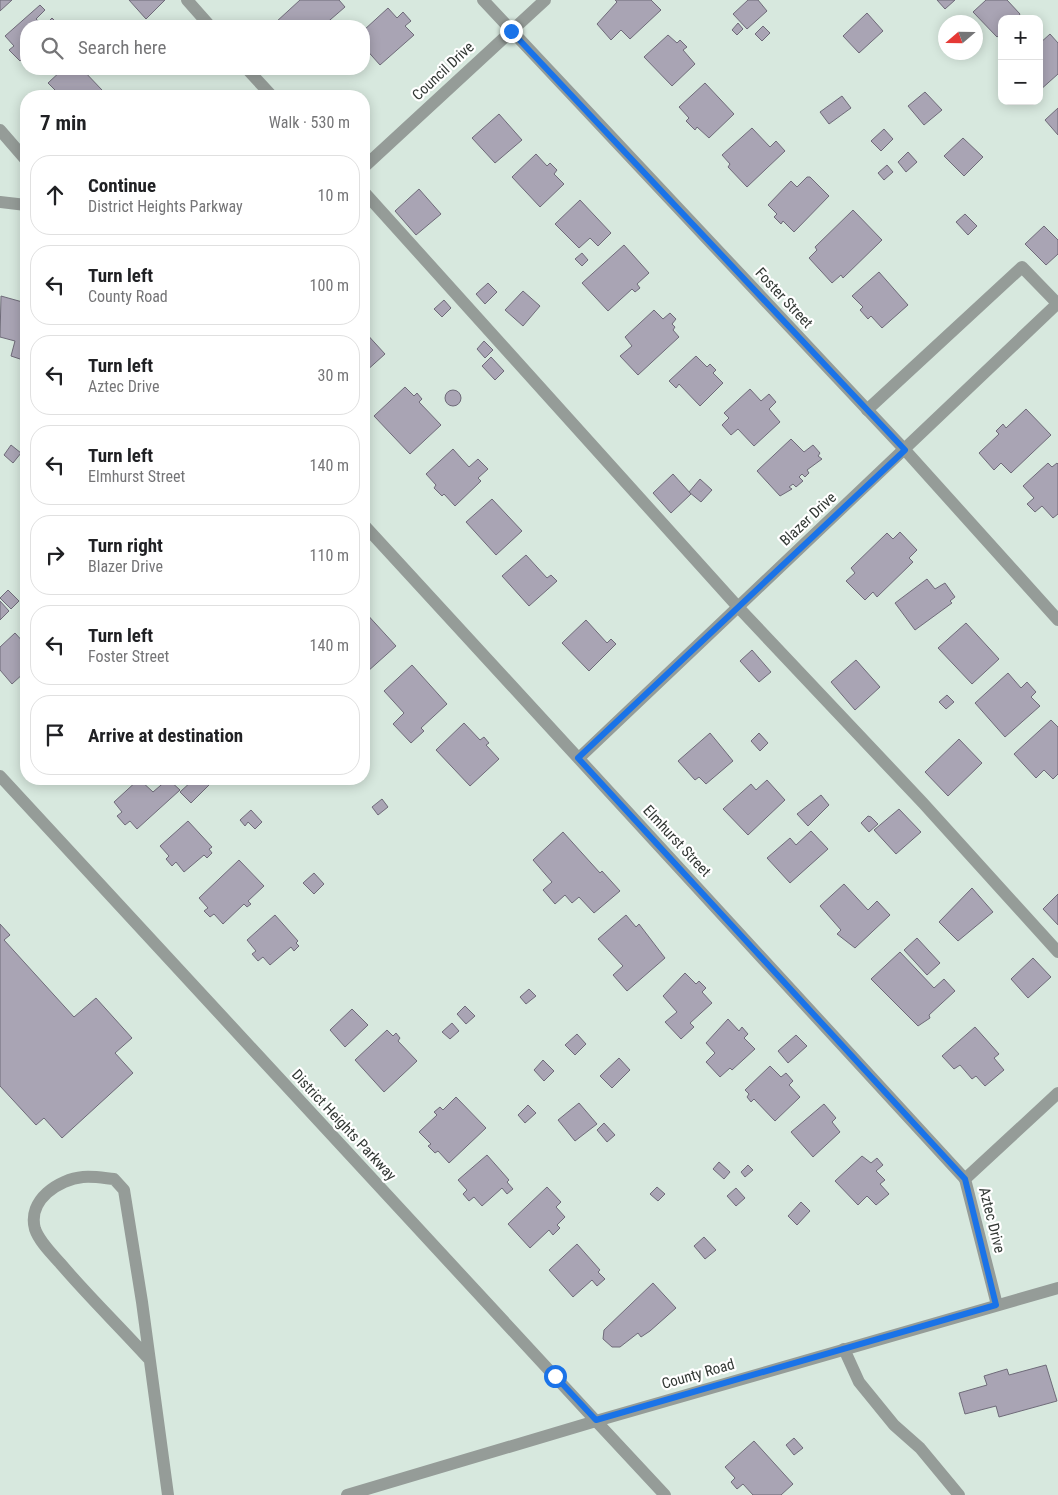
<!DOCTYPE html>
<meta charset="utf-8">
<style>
body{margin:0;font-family:"Roboto Condensed",sans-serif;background:#f6f6f6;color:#202124}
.controls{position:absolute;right:15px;top:15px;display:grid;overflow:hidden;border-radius:10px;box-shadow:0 2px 12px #0003}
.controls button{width:45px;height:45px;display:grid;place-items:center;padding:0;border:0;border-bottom:1px solid #e0e0e0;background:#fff;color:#202124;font:25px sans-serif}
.compass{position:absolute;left:938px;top:15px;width:45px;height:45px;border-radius:50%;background:#fff;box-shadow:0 2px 12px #0003;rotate:250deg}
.stop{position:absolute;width:15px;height:15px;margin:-11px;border:4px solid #1a73e8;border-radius:50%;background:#fff}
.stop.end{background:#1a73e8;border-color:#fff;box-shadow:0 1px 5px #0008}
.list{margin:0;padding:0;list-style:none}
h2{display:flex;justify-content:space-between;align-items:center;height:65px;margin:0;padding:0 20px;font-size:21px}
h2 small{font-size:16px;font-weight:400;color:#757577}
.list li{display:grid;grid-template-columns:32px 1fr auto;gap:15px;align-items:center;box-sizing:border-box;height:80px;margin:0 10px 10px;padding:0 10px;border:1px solid #e0e0e0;border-radius:20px}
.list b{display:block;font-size:19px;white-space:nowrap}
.list p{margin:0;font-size:16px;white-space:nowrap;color:#757577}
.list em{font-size:16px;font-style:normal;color:#757577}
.icon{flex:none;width:28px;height:28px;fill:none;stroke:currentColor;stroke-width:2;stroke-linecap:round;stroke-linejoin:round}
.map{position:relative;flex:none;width:1058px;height:1495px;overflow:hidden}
.search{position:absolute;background:#fff;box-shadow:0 2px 12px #0003;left:20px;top:20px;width:350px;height:55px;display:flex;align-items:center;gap:12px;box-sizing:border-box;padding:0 18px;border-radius:20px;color:#757577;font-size:19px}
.panel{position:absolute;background:#fff;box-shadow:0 2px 12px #0003;left:20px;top:90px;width:350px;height:695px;border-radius:20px}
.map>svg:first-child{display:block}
.building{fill:#a9a4b4;stroke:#6f6b79}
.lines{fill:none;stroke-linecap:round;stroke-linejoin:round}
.service{stroke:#959c98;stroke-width:12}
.minor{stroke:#959c98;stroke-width:12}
.tertiary{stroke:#959c98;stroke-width:12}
.route{stroke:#1a73e8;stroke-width:6}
.labels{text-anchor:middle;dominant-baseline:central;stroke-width:4.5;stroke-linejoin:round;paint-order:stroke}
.street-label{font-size:15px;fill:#323834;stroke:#fff}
</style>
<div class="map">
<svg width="1058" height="1495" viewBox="0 0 1058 1495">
<rect width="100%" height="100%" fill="#d7e8de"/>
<g class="building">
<path d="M0,0H12L0,11Z"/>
<path d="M129,0H165L146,19Z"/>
<path d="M300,0H339L345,7L323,26H280L276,22Z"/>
<path d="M615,0H651L661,10L630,39L621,30L611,40L597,24L617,2Z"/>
<path d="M748,0H758L767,11L747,29L733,14Z"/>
<path d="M937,0H955L945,9Z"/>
<path d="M986,0H1007L1020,14L1017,19H1002V33L997,37L973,12Z"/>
<path d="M40,5L45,10L36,19L44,26L52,18L60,26H26V59L24,57L20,61L9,50L14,46L5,36Z"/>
<path d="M388,8L397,18L403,12L411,21L405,26L414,35L380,65L364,47V30Z"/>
<path d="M867,13L883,31L859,53L843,36Z"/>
<path d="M738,23L743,29L737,35L732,30Z"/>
<path d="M763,26L770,33L762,41L755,34Z"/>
<path d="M1050,34L1058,43V74L1039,91V44Z"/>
<path d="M668,35L677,43L680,40L687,47L683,50L695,64L672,86L644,57Z"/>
<path d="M63,69H82L102,90L96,96H61L48,83Z"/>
<path d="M705,83L734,114L709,138L697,127L695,130L686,121L689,118L679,107Z"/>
<path d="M925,92L942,110L924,125L908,106Z"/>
<path d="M842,96L851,108L829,124L820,112Z"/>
<path d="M1058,108V135L1045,120Z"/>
<path d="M499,114L522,140L495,163L472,138Z"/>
<path d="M752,128L770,147L776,141L785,151L747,187L728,167L730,164L722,155Z"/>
<path d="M884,129L893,139L881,151L871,141Z"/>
<path d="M963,138L983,157L964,176L944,156Z"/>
<path d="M908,152L917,162L906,172L898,162Z"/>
<path d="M536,154L547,166L550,163L557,170L554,174L564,184L540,207L512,177Z"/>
<path d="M887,165L893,172L884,180L878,173Z"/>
<path d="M807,177H810L829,196L794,232L783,221L781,224L774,217L777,214L768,205L791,181L797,187Z"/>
<path d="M419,189L441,214L416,235L395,211Z"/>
<path d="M580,200L611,233L598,246L590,238L579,248L555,224Z"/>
<path d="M853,210L882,240L843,278L841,275L832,283L809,258L817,250L815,247Z"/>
<path d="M965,214L977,226L968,235L956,222Z"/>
<path d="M1044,226L1058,240V254L1046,265L1025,244Z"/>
<path d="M624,245L649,273L637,284L640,288L635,292L632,289L608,311L582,283Z"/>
<path d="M582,253L588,260L582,266L575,259Z"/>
<path d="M879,272L908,305L882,328L871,316L868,319L860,310L863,307L852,296Z"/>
<path d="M488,283L497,292L485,304L476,294Z"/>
<path d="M523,291L540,306L523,326L505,310Z"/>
<path d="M1,296L26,303V361L11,356L15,341L0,337Z"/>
<path d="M444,300L451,308L442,317L434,309Z"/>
<path d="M654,310L663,319L670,313L676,319L672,324L675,327L673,330L679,337L638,375L620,356L632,346L625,337Z"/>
<path d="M364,331L385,354L364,373Z"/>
<path d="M484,341L493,350L485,358L477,349Z"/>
<path d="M696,356L707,367L710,364L716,370L713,373L723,383L700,406L679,384L676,388L669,381Z"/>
<path d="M491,357L504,371L495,380L482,366Z"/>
<path d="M405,387L414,396L417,393L422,399L419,402L441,425L410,454L374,416Z"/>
<path d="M750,389L761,401L769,394L776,402L769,409L780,422L754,446L738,429L731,435L722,425L729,418L724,413Z"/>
<circle cx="453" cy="398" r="8"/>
<path d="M1026,409L1051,435L1011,473L1001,463L994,470L979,453L999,434L996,431L1003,424L1006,428Z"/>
<path d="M791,439L804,452L813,445L820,453L818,456L822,459L807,470L809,473L805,477L802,474L799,477L803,481L796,487L793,484L789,487L792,489L780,496L757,471Z"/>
<path d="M11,445L21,453L13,463L4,455Z"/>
<path d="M453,449L469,467L478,459L488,469L478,478L481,481L455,506L444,494L442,496L434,488L436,485L426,474Z"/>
<path d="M1048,463L1052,467L1057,463L1058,464V514L1053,518L1042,506L1035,512L1027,504L1034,498L1023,486Z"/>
<path d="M673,474L691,494L671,513L653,493Z"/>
<path d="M700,479L712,490L701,502L689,492Z"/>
<path d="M492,499L522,531L496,555L466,522Z"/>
<path d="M900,532L917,550L909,558L913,562L877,597L873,592L865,600L846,581L855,573L851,568L887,533L893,539Z"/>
<path d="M526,555L547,578L551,575L557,581L529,606L502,576Z"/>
<path d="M927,579L935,589L945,583L955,597L950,601L952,603L915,630L895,603Z"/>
<path d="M8,590L19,601L11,609L0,598Z"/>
<path d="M0,601L9,611L0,620Z"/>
<path d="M364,611L396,646L367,672L364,668Z"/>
<path d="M586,620L607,643L611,639L616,644L589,671L562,643Z"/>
<path d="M966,623L999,659L972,684L938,648Z"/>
<path d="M15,633L26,645V671L12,684L0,670V647Z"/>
<path d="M752,650L771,672L759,682L740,661Z"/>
<path d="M856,660L880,687L855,710L831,682Z"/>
<path d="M412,665L447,704L421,728L424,731L411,743L393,724L404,713L384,691Z"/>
<path d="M1008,673L1021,688L1027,682L1036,692L1031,697L1040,706L1005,737L975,703Z"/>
<path d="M947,695L954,702L946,709L939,702Z"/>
<path d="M1051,720L1058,727V774L1053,779L1044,770L1036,778L1014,754Z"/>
<path d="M464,723L480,740L484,737L489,743L486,745L499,759L470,786L436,750Z"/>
<path d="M710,733L733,761L706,784L699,777L695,780L678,761Z"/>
<path d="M759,733L768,743L760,751L751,741Z"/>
<path d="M959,739L982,763L948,796L925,772Z"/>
<path d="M139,779L153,792L168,779L180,790L137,829L130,821L125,825L117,816L122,812L114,802Z"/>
<path d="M194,779H203L209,785L191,803L180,792Z"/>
<path d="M767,780L785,800L748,835L723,809L751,784L756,790Z"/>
<path d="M821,795L829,805L808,826L797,814Z"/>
<path d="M382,799L388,807L378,815L372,807Z"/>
<path d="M899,809L921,832L896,854L874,830Z"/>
<path d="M251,810L262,822L255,829L248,822L245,826L240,820Z"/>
<path d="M868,816L871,817L878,824L869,832L861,823Z"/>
<path d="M188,821L212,847L209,849L212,853L207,858L204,855L184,872L176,862L172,866L166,859L169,856L160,846Z"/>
<path d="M811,831L828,849L790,883L767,858L790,838L796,845Z"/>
<path d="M563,832L600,873L602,871L620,891L594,913L579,897L572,903L565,895L555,904L543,890L552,882L533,860Z"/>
<path d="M239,860L264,886L248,901L251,904L247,907L244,904L223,924L214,914L210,917L204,911L208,908L199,898Z"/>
<path d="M314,873L324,884L314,894L303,883Z"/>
<path d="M844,884L868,910L877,901L890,915L855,948L837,934L841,930L820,906Z"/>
<path d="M972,888L993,912L958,941L939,922Z"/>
<path d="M1058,894V925L1043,909Z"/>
<path d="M275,915L298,941L296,943L299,946L294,951L291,947L270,965L263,957L258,961L252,954L256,951L247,940Z"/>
<path d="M626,915L636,927L639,924L665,958L627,991L613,975L623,966L598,939Z"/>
<path d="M0,924L10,935L4,940L74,1017L96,998L132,1038L115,1053L133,1073L62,1138L44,1118L36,1125L0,1086Z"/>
<path d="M917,938L940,963L927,975L904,950Z"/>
<path d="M900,952L934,988L944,979L955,991L929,1015L930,1018L918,1026L871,979Z"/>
<path d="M1033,958L1051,977L1028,998L1011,979Z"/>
<path d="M685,973L696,984L699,981L706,988L702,992L712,1003L690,1023L694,1027L681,1039L665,1022L677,1012L663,996Z"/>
<path d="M529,989L536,996L526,1004L520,997Z"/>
<path d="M465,1006L475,1016L466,1024L457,1014Z"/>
<path d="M352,1009L368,1025L345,1047L330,1030Z"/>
<path d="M728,1019L739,1031L742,1027L748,1034L744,1038L755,1049L732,1070L730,1068L720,1077L706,1062L715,1053L706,1043Z"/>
<path d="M452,1023L459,1031L450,1039L442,1032Z"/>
<path d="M975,1027L999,1054L994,1058L1004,1070L985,1086L976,1076L972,1079L960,1065L954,1069L942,1056Z"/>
<path d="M387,1030L393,1036L396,1033L400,1038L398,1041L417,1061L384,1092L355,1060Z"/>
<path d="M577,1034L586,1044L575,1055L565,1045Z"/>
<path d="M796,1035L807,1046L788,1063L778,1051Z"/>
<path d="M619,1058L630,1070L612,1088L600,1076Z"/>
<path d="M543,1060L554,1071L544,1081L534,1070Z"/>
<path d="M770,1066L781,1077L786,1073L793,1081L789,1085L800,1097L775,1121L754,1099L751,1102L747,1097L749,1094L745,1090Z"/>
<path d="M456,1097L486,1128L449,1163L438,1151L435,1153L428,1146L431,1144L419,1132L437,1115L434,1112L440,1107L443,1110Z"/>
<path d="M579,1103L597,1124L575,1141L558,1120Z"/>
<path d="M824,1104L836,1118L832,1122L840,1132L813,1157L791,1132Z"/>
<path d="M528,1105L536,1113L525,1123L518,1115Z"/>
<path d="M604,1123L615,1135L607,1142L597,1130Z"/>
<path d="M487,1155L509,1180L507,1182L513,1189L507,1194L502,1188L482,1206L474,1197L469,1201L463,1194L467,1190L458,1180Z"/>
<path d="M862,1156L871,1163L877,1158L883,1165L876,1171L885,1180L880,1184L889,1194L876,1205L867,1196L858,1205L835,1181Z"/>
<path d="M719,1162L730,1172L724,1179L713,1169Z"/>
<path d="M748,1165L753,1170L745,1177L741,1172Z"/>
<path d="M547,1187L561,1202L556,1207L565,1217L557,1225L560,1228L553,1235L549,1230L530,1248L508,1224Z"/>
<path d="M657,1187L665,1194L658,1201L650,1194Z"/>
<path d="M736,1188L745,1198L736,1206L727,1196Z"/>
<path d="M801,1202L810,1211L797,1225L788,1216Z"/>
<path d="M704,1237L716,1250L705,1259L694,1246Z"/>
<path d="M577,1244L600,1270L598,1272L605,1279L597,1286L592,1280L573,1297L549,1270Z"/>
<path d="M653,1283L676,1308L650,1331L641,1337L638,1333L620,1347H612L603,1339L604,1330Z"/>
<path d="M1046,1365L1057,1401L999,1417L996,1406L965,1414L959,1393L987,1385L984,1376L1007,1369L1009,1375Z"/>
<path d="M794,1438L803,1448L794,1455L786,1445Z"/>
<path d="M754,1441L793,1484L781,1495H753L743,1484L737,1489L731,1482L735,1478L725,1467Z"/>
</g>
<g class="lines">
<g class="service">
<path d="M187,0L210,26"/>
<path d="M247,69L272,96"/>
<path d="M364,192L738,607L923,803L1058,952"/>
<path d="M867,410L1022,267L1058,304"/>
<path d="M844,1349L859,1382L894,1425L920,1448L959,1495"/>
<path d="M148,1358C119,1326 88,1296 60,1263C51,1253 39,1241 35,1229C27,1200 59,1179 83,1177C93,1176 104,1178 114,1179L124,1190L142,1302L168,1495"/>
</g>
<g class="minor">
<path d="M483,0L905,450L1058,620"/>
<path d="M0,130L26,160"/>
<path d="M364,167L545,0"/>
<path d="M0,202L26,205"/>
<path d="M364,525L965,1179"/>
<path d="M579,758L1058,303"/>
<path d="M997,1305L965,1179L1058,1093"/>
<path d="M596,1421L665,1495"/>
</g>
<g class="tertiary">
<path d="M0,776L596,1421"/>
<path d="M347,1495L596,1421L1058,1288"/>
</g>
</g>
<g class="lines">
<path class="route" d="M511,31L905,450L578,758L965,1179L996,1305L596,1420L555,1376"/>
</g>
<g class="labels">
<g class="street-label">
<text transform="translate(443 71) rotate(-43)">Council Drive</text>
<text transform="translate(784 298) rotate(47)">Foster Street</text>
<text transform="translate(808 519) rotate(-43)">Blazer Drive</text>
<text transform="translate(677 841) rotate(47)">Elmhurst Street</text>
<text transform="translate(344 1125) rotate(47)">District Heights Parkway</text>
<text transform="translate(992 1220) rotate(76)">Aztec Drive</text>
<text transform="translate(698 1374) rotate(-16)">County Road</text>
</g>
</g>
</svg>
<div class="controls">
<button>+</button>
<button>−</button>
</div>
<svg class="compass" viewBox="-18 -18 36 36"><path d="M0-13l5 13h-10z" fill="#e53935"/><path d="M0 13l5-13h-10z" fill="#757577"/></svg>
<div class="stop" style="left:555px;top:1376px"></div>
<div class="stop end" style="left:511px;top:31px"></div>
<div class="search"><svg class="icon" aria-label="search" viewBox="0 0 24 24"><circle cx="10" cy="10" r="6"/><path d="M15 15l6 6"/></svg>Search here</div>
<section class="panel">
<h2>7 min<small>Walk · 530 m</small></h2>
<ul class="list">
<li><svg class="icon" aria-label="ahead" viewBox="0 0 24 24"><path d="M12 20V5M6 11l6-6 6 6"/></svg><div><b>Continue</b><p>District Heights Parkway</p></div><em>10 m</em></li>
<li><svg class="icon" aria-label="left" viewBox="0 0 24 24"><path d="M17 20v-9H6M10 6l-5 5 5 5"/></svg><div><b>Turn left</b><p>County Road</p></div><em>100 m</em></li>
<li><svg class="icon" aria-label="left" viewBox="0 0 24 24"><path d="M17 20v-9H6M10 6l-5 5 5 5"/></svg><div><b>Turn left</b><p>Aztec Drive</p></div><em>30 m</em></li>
<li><svg class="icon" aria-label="left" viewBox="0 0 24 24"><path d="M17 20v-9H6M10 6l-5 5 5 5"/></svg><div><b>Turn left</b><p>Elmhurst Street</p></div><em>140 m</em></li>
<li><svg class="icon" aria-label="right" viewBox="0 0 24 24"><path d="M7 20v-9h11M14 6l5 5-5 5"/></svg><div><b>Turn right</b><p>Blazer Drive</p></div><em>110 m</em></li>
<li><svg class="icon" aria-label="left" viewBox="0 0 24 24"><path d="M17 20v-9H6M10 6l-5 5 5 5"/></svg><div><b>Turn left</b><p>Foster Street</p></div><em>140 m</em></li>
<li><svg class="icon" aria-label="arrive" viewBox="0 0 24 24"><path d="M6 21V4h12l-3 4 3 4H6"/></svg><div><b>Arrive at destination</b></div></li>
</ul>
</section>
</div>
